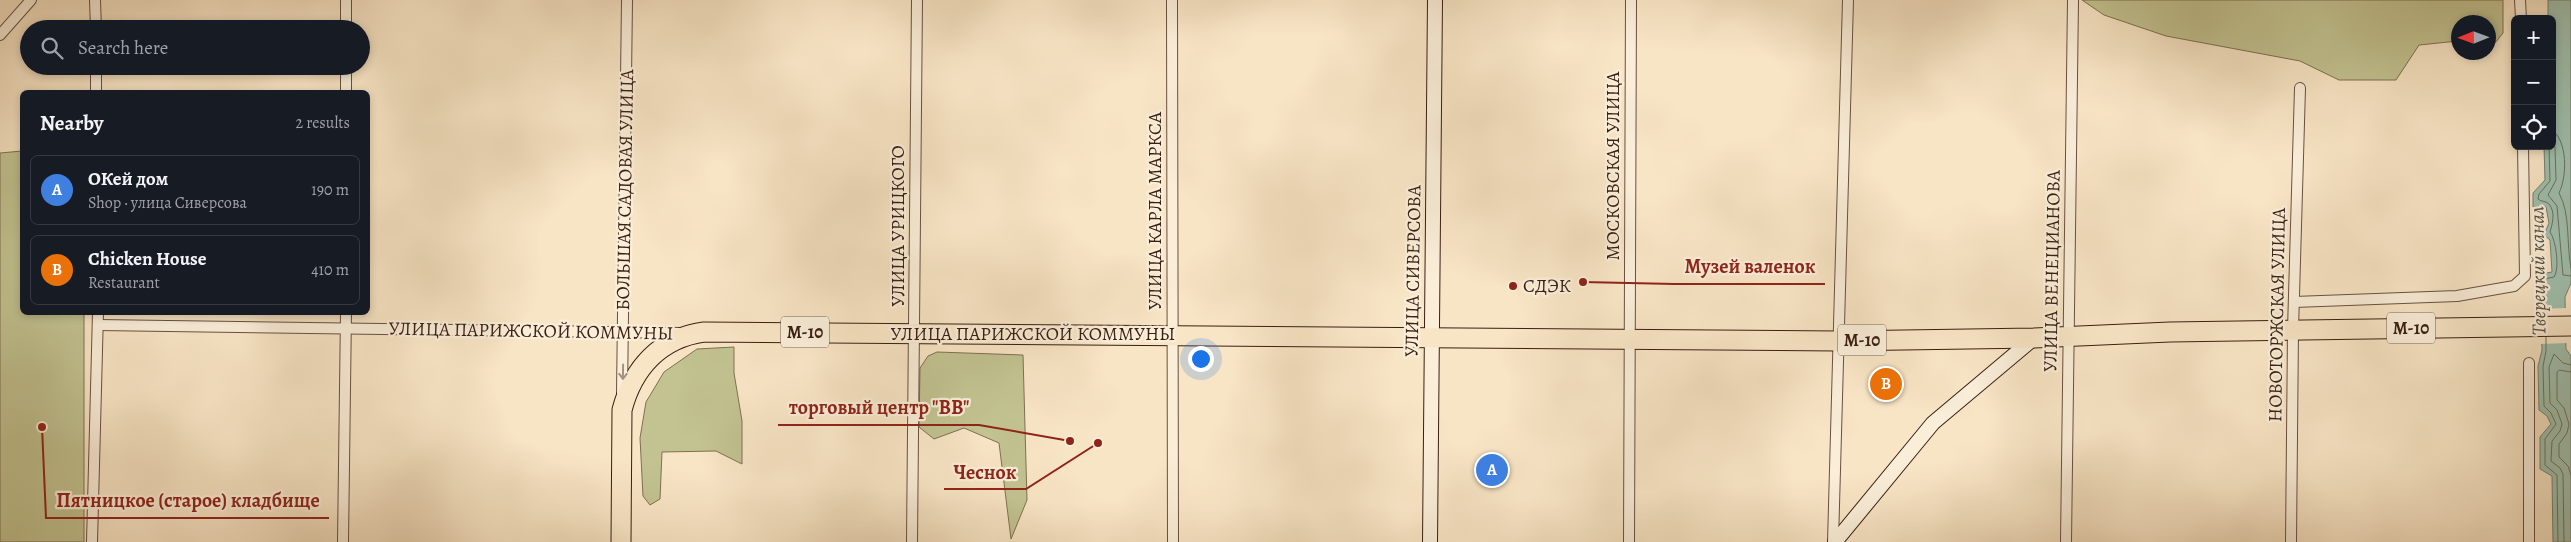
<!DOCTYPE html>
<meta charset="utf-8">
<style>
body{margin:0;font-family:Alegreya,serif;background:#20242c;color:#f1f3f6}
.controls{position:absolute;right:15px;top:15px;display:grid;overflow:hidden;border-radius:8px;box-shadow:0 2px 8px #0003}
.controls button{width:45px;height:45px;display:grid;place-items:center;padding:0;border:0;border-bottom:1px solid #363941;background:#171b24;color:#f1f3f6;font:25px sans-serif}
.compass{position:absolute;left:2451px;top:15px;width:45px;height:45px;border-radius:50%;background:#171b24;box-shadow:0 2px 8px #0003;rotate:269deg}
.you{position:absolute;left:1200px;top:358px;width:18px;height:18px;margin:-12px;border:4px solid #fff;border-radius:50%;background:#1a73e8;box-shadow:0 0 0 8px #1a73e833}
.badge{display:grid;place-items:center;width:32px;height:32px;border-radius:50%;background:#0b8043;color:#fff;font-size:16px;font-weight:700}
.pin{position:absolute;translate:-50% -50%;border:2px solid #fff;box-shadow:0 1px 5px #0006}
.list{margin:0;padding:0;list-style:none}
h2{display:flex;justify-content:space-between;align-items:center;height:65px;margin:0;padding:0 20px;font-size:21px}
h2 small{font-size:16px;font-weight:400;color:#9ea1a6}
.list li{display:grid;grid-template-columns:32px 1fr auto;gap:15px;align-items:center;box-sizing:border-box;height:70px;margin:0 10px 10px;padding:0 10px;border:1px solid #363941;border-radius:8px}
.list b{display:block;font-size:19px;white-space:nowrap}
.list p{margin:0;font-size:16px;white-space:nowrap;color:#9ea1a6}
.list em{font-size:16px;font-style:normal;color:#9ea1a6}
.icon{flex:none;width:28px;height:28px;fill:none;stroke:currentColor;stroke-width:2;stroke-linecap:round;stroke-linejoin:round}
.map{position:relative;flex:none;width:2571px;height:542px;overflow:hidden}
.search{position:absolute;background:#171b24;box-shadow:0 2px 8px #0003;left:20px;top:20px;width:350px;height:55px;display:flex;align-items:center;gap:12px;box-sizing:border-box;padding:0 18px;border-radius:28px;color:#9ea1a6;font-size:19px}
.panel{position:absolute;background:#171b24;box-shadow:0 2px 8px #0003;left:20px;top:90px;width:350px;height:225px;border-radius:8px}
.map>svg:first-child{display:block}
.green{fill:#c2c391;stroke:#7e7052}
.water{fill:#9fc0ae;stroke:#767f70}
.pier{fill:#f8e5c5}
.lines{fill:none;stroke-linecap:round;stroke-linejoin:round}
.shore{stroke:#6c6f60;stroke-width:1}
.street-casing{stroke:#695040;stroke-width:12}
.secondary-casing{stroke:#391e13;stroke-width:16}
.highway-casing{stroke:#391e13;stroke-width:21}
.street{stroke:#faeed9;stroke-width:10}
.secondary{stroke:#faeed9;stroke-width:14}
.highway{stroke:#f8e5c5;stroke-width:19}
.oneway{stroke:#a39080}
.poi-dot{fill:#8f2418;stroke:#faeed9;stroke-width:2}
.labels{text-anchor:middle;dominant-baseline:central;stroke-width:4.5;stroke-linejoin:round;paint-order:stroke}
.shield{fill:#faeed9;stroke:#735c4e;stroke-width:1}
.shield-label{font-size:18px;font-weight:bold;fill:#391e13}
.street-label{font-size:19px;fill:#391e13;stroke:#faeed9}
.poi-label{font-size:19px;fill:#391e13;stroke:#faeed9;text-anchor:start}
.water-label{font-size:20px;font-style:italic;fill:#584f42;stroke:#faeed9}
.leader{fill:none;stroke:#8f2418;stroke-width:2}
.callout-dot{fill:#8f2418;stroke:#faeed9;stroke-width:2}
.callout-label{font-size:20px;text-anchor:middle;font-weight:bold;fill:#8f2418;stroke:#faeed9;stroke-width:4.5;stroke-linejoin:round;paint-order:stroke}
</style>
<div class="map">
<svg width="2571" height="542" viewBox="0 0 2571 542">
<rect width="100%" height="100%" fill="#f8e5c5"/>
<filter id="stains"><feTurbulence type="fractalNoise" baseFrequency=".004" numOctaves="4"/><feColorMatrix values="0 0 0 0 .2 0 0 0 0 .09 0 0 0 0 .02 0 0 0 .5 -.17"/></filter>
<radialGradient id="worn" r=".72"><stop offset=".6" stop-color="#630" stop-opacity="0"/><stop offset="1" stop-color="#630" stop-opacity=".3"/></radialGradient>
<g class="green">
<path d="M2082,0H2503V33L2495,43L2489,42L2488,22H2458V41L2419,45L2396,80H2339L2300,61L2166,36L2104,15Z"/>
<path d="M22,151V312L84,313V542H0V153Z"/>
<path d="M734,347V373L742,421V464L716,451L662,452L660,499L650,505L643,496L640,438L646,402L664,372L697,349Z"/>
<path d="M937,352L1023,355L1027,500L1011,539L999,443L964,428L934,439L919,427L920,368L928,356Z"/>
</g>
<path class="water" d="M2548,0H2571V283L2565,297L2566,349L2571,356V542H2553L2552,476L2540,469V437L2551,424L2547,416L2539,410L2538,366L2542,350L2540,302L2534,286L2541,274L2552,272L2550,240L2544,235L2549,223L2546,207H2533V193L2545,180L2544,146H2552V19H2548Z"/>
<path class="pier" d="M2567,308L2568,343L2539,344L2538,309Z"/>
<g class="lines">
<g class="shore">
<path d="M2552,130C2568,141 2567,177 2559,193C2571,215 2566,244 2571,268"/>
<path d="M2552,139L2555,147L2556,180L2548,195L2557,206L2563,275L2571,276"/>
<path d="M2546,316L2545,301L2540,286L2544,279L2554,277C2560,269 2556,240 2550,232C2552,225 2556,212 2549,204C2547,201 2541,202 2538,199L2539,194L2550,181L2549,146"/>
<path d="M2546,337V351L2543,366L2544,406L2551,413L2556,424L2545,439V465L2557,475L2558,542"/>
<path d="M2571,372L2559,370L2557,372V400L2564,408L2569,424L2567,433L2559,444V457L2568,466L2571,475"/>
<path d="M2564,542L2563,474L2560,468L2551,461L2552,441L2560,431L2562,424L2557,410L2550,403L2549,367L2554,354L2563,363L2571,365"/>
</g>
<defs>
<g id="street">
<path d="M95,0L96,29"/>
<path d="M1172,0L1173,542"/>
<path d="M2520,0L2521,19"/>
<path d="M346,29V0"/>
<path d="M0,35L31,0"/>
<path d="M96,66V92"/>
<path d="M346,92V66"/>
<path d="M2294,302L2457,296L2514,286L2525,276L2523,146"/>
<path d="M98,325L682,333"/>
<path d="M2529,363V542"/>
<path d="M622,394L627,0"/>
<path d="M92,542L98,312"/>
<path d="M343,542L346,312"/>
<path d="M912,542L917,0"/>
<path d="M1629,542L1631,0"/>
<path d="M1833,542L1848,0"/>
<path d="M2066,542L2073,0"/>
<path d="M2291,542L2293,330L2300,88"/>
</g>
<g id="secondary">
<path d="M1430,542L1435,0"/>
<path d="M1835,542L1933,423L2034,338"/>
</g>
<path id="highway" d="M621,542L622,410C633,368 660,338 704,332L1838,341L2034,338L2170,332L2571,326"/>
</defs>
<use href="#street" class="street-casing"/>
<use href="#secondary" class="secondary-casing"/>
<use href="#highway" class="highway-casing"/>
<use href="#street" class="street"/>
<use href="#secondary" class="secondary"/>
<use href="#highway" class="highway"/>
</g>
<defs><path id="oneway-shaft" d="M-6 0H5M1.5-3L5.5 0L1.5 3" fill="none" stroke-width="1.6" stroke-linecap="round" stroke-linejoin="round" transform="scale(1.25)"/></defs>
<use class="oneway" href="#oneway-shaft" transform="translate(623 372) rotate(91)"/>
<circle class="poi-dot" cx="1513" cy="286" r="5"/>
<g class="labels">
<g class="shield">
<rect x="2387" y="312.5" width="48" height="31" rx="4"/>
<rect x="781" y="316.5" width="48" height="31" rx="4"/>
<rect x="1838" y="324.5" width="48" height="31" rx="4"/>
</g>
<g class="shield-label">
<text x="2411" y="328">М-10</text>
<text x="805" y="332">М-10</text>
<text x="1862" y="340">М-10</text>
</g>
<g class="street-label">
<text transform="translate(1613 166) rotate(-90)">МОСКОВСКАЯ УЛИЦА</text>
<text transform="translate(625 190) rotate(-89)">БОЛЬШАЯ САДОВАЯ УЛИЦА</text>
<text transform="translate(1155 211) rotate(-90)">УЛИЦА КАРЛА МАРКСА</text>
<text transform="translate(898 226) rotate(-90)">УЛИЦА УРИЦКОГО</text>
<text transform="translate(1413 271) rotate(-89)">УЛИЦА СИВЕРСОВА</text>
<text transform="translate(2052 271) rotate(-89)">УЛИЦА ВЕНЕЦИАНОВА</text>
<text transform="translate(2277 315) rotate(-89)">НОВОТОРЖСКАЯ УЛИЦА</text>
<text transform="translate(531 331) rotate(1)">УЛИЦА ПАРИЖСКОЙ КОММУНЫ</text>
<text x="1033" y="334">УЛИЦА ПАРИЖСКОЙ КОММУНЫ</text>
</g>
<g class="poi-label">
<text x="1523" y="286">СДЭК</text>
</g>
<g class="water-label">
<text transform="translate(2538 271) rotate(-91)">Тверецкий канал</text>
</g>
</g>
<path class="leader" d="M1583 282L1674 284H1825M1070 441L979 425H778M1098 443L1026 489H944M42 427L46 518H329"/>
<g class="callout-dot">
<circle cx="1583" cy="282" r="5"/>
<circle cx="1070" cy="441" r="5"/>
<circle cx="1098" cy="443" r="5"/>
<circle cx="42" cy="427" r="5"/>
</g>
<g class="callout-label">
<text x="1750" y="273">Музей валенок</text>
<text x="879" y="414">торговый центр "ВВ"</text>
<text x="985" y="479">Чеснок</text>
<text x="188" y="507">Пятницкое (старое) кладбище</text>
</g>
<rect width="100%" height="100%" filter="url(#stains)"/>
<rect width="100%" height="100%" fill="url(#worn)"/>
</svg>
<div class="controls">
<button>+</button>
<button>−</button>
<button><svg class="icon" aria-label="locate" viewBox="0 0 24 24"><circle cx="12" cy="12" r="6"/><path d="M12 2v4M12 18v4M2 12h4M18 12h4"/></svg></button>
</div>
<svg class="compass" viewBox="-18 -18 36 36"><path d="M0-13l5 13h-10z" fill="#e53935"/><path d="M0 13l5-13h-10z" fill="#9ea1a6"/></svg>
<div class="you"></div>
<div class="pin badge" style="left:1492px;top:470px;background:#3f7fe0">A</div>
<div class="pin badge" style="left:1886px;top:384px;background:#e8710a">B</div>
<div class="search"><svg class="icon" aria-label="search" viewBox="0 0 24 24"><circle cx="10" cy="10" r="6"/><path d="M15 15l6 6"/></svg>Search here</div>
<section class="panel">
<h2>Nearby<small>2 results</small></h2>
<ul class="list">
<li><span class="badge" style="background:#3f7fe0">A</span><div><b>ОКей дом</b><p>Shop · улица Сиверсова</p></div><em>190 m</em></li>
<li><span class="badge" style="background:#e8710a">B</span><div><b>Chicken House</b><p>Restaurant</p></div><em>410 m</em></li>
</ul>
</section>
</div>
